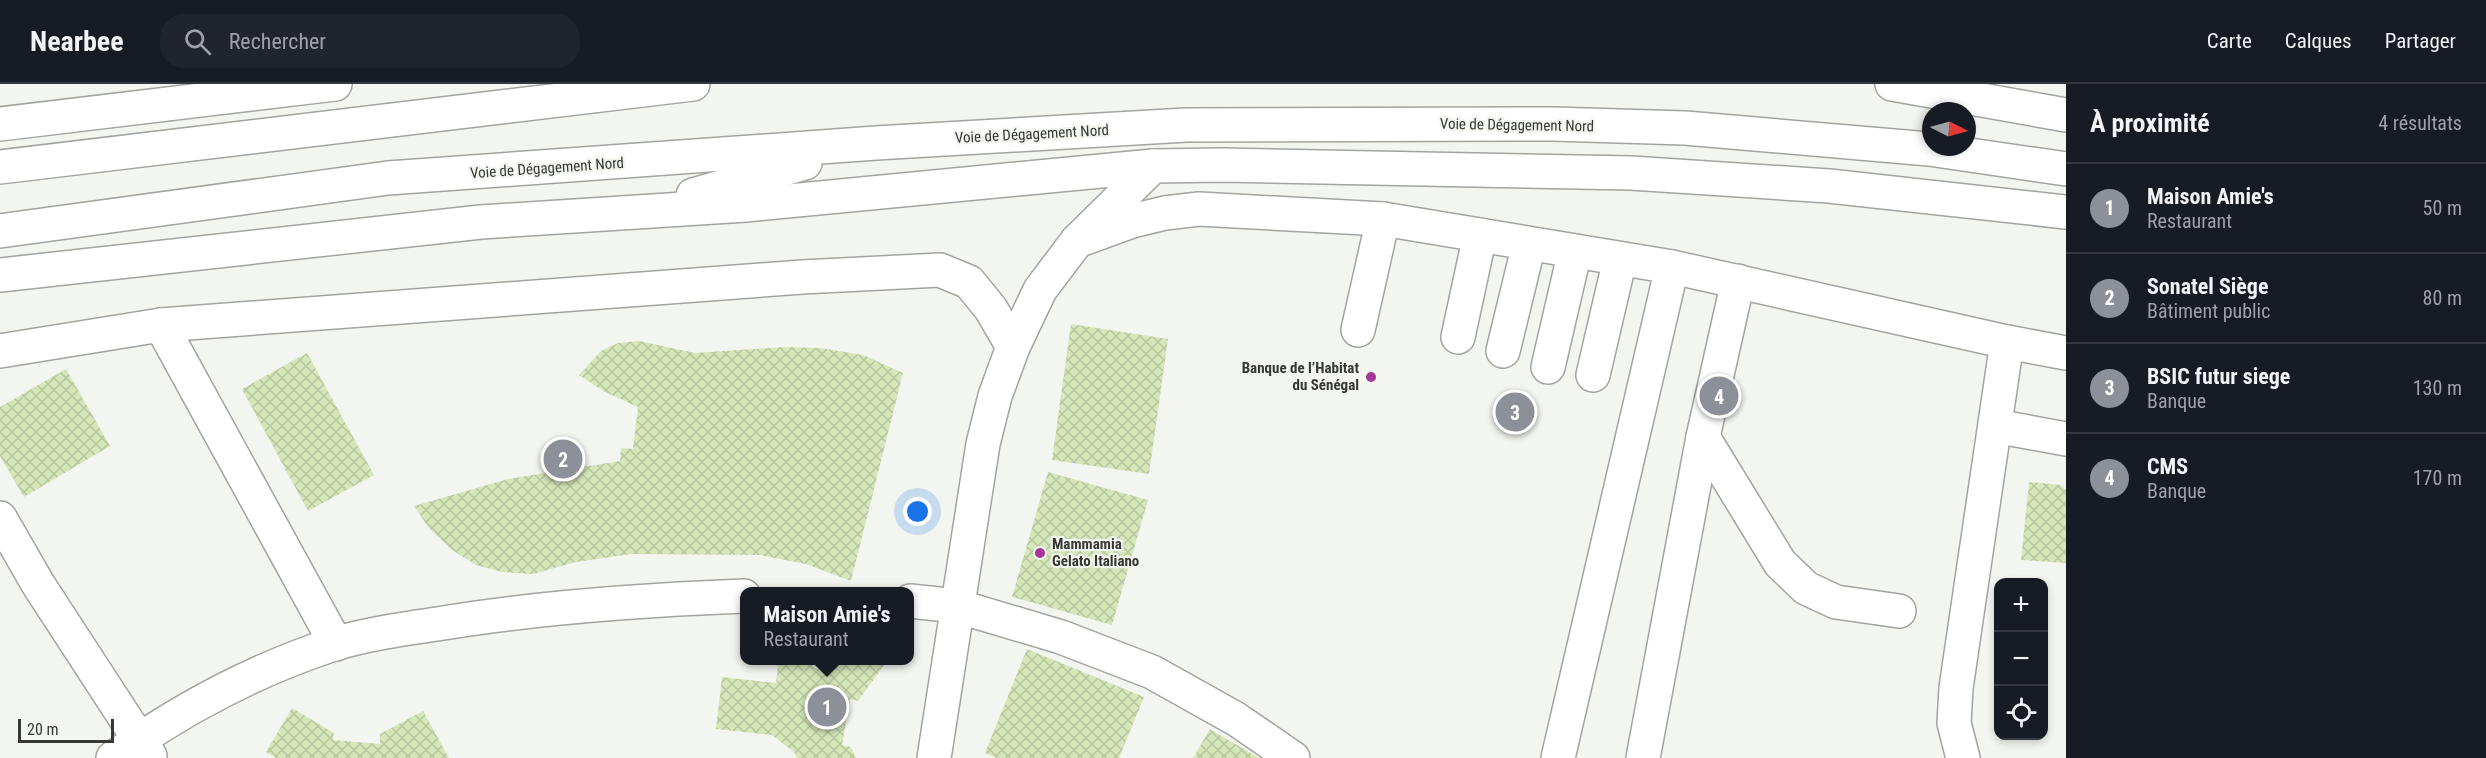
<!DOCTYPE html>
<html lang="fr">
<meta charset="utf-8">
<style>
body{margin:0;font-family:"Roboto Condensed",sans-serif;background:#20242c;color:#f1f3f6}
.controls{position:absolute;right:18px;bottom:18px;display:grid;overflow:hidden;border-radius:12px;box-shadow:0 3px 9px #0003}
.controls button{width:54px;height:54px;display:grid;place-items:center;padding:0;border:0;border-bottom:2px solid #363941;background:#171b24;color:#f1f3f6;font:30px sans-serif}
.compass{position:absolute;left:1922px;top:18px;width:54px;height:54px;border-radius:50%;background:#171b24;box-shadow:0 3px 9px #0003;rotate:96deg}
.scale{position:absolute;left:18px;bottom:15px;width:96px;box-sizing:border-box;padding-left:6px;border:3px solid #373836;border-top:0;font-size:16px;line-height:21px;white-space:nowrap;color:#373836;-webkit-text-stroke:4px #f3f5f0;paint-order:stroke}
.you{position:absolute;left:918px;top:428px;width:21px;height:21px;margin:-15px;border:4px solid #fff;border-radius:50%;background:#1a73e8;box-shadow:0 0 0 9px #1a73e833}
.badge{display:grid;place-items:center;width:39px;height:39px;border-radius:50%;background:#8c9099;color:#fff;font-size:20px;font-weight:700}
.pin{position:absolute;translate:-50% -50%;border:3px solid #fff;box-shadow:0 2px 6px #0006}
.popup{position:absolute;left:740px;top:503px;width:174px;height:78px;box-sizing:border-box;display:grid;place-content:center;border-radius:12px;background:#171b24;filter:drop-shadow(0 2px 4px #0005);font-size:20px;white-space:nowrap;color:#9ea1a6}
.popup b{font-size:22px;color:#f1f3f6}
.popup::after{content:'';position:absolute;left:50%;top:100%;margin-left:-12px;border:12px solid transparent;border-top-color:#171b24}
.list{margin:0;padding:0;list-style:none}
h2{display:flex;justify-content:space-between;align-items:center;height:78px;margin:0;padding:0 24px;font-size:26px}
h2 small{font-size:20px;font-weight:400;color:#9ea1a6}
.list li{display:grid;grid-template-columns:39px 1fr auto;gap:18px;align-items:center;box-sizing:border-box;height:90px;padding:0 24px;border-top:2px solid #363941}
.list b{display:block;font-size:22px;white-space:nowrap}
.list p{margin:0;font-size:20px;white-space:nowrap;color:#9ea1a6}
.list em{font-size:20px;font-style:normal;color:#9ea1a6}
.icon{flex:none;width:33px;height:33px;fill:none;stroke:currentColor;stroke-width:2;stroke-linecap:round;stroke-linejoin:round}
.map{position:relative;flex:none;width:2066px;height:674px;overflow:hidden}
header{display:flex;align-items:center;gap:36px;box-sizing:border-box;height:84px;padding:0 30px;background:#171b24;border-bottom:2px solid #363941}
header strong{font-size:28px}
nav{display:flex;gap:33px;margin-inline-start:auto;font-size:21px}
.search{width:420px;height:54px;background:#20242c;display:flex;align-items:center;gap:15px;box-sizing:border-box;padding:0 21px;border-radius:24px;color:#9ea1a6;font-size:22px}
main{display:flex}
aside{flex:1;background:#171b24}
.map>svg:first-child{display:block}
.building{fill:url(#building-cross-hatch)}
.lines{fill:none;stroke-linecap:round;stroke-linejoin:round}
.minor-casing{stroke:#a3a4a0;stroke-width:36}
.highway-casing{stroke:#a3a4a0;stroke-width:36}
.minor{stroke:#fff;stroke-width:33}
.highway{stroke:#fff;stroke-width:33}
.poi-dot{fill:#a53695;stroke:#f3f5f0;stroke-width:2}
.labels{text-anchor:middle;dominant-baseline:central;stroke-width:4.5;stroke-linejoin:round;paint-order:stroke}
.street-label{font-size:15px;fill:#373836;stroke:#f3f5f0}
.poi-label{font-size:15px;font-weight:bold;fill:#373836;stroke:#f3f5f0;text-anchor:end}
</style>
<header>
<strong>Nearbee</strong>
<div class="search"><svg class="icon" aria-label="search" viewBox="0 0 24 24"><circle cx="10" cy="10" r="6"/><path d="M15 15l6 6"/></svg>Rechercher</div>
<nav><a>Carte</a><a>Calques</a><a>Partager</a></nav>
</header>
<main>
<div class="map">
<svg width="2066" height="674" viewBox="0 0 2066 674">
<defs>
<pattern id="building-cross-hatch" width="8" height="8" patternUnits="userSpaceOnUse" patternTransform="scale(1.5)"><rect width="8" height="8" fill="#d5e6b8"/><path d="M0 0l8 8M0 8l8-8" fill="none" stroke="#b7c69f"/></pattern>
</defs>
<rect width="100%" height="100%" fill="#f3f5f0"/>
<g class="building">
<path d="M1071,240L1168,255L1149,390L1052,376Z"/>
<path d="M639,257L695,269L784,263L820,264L863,271L903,289L851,497L806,480L760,471L632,470L576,478L533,490L502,488L476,481L452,466L429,444L414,422L508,395L620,377L621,364L633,365L638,323L605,308L579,291L601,267L618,259Z"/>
<path d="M307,269L374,391L308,427L242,305Z"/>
<path d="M66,285L110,362L24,413L0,372V323Z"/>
<path d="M1048,388L1148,416L1112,541L1012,513Z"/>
<path d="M2029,398L2061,401L2066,406V479L2021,476Z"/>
<path d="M1027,565L1144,613L1119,674H997L985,669Z"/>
<path d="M789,576H806L817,585L824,576L887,577L858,617L850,615L842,661L851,663L856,674H797L794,668L772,651L716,645L722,593L776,599L778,581Z"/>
<path d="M292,624L334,649L333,656L380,660V650L423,627L449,674H276L266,668Z"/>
<path d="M1210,645L1259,674H1193Z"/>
</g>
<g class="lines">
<defs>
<g id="minor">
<path d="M1077,157L1132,137L1165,129L1199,125L1383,135L1672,183L2007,258L2066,269"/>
<path d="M161,241L336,560"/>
<path d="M1358,246L1383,135"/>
<path d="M1458,253L1480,151"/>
<path d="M0,267L161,241L802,193L940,186L969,198L991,225L1013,263"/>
<path d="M1503,267L1529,160"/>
<path d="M1548,283L1575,167"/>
<path d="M1593,291L1620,175"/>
<path d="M1995,342L2066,355"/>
<path d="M1703,353L1780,479L1806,504L1836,518L1899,527"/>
<path d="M0,434L38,500L150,672"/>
<path d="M910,517L957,522L1061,553L1152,588L1236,635L1293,674"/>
<path d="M113,674C181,625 255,586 334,560C367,550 403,545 437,540C538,523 642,516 744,512"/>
<path d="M934,674L983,360L995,312L1013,263L1040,206L1077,157L1153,82"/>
<path d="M1558,674L1672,183"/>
<path d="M1643,674L1703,353L1738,197"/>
<path d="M1963,674L1954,639L1956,604L2007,258"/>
</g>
<g id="highway">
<path d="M1892,0L2066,31"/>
<path d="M0,40L335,0"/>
<path d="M0,83L693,0"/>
<path d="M693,111L805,79"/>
<path d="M0,147L388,94L876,59L1186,41L1553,40L1685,44L1929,65L2066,85"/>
<path d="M0,191L481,138L746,121L1153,82L1223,81L1631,89L1829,102L2066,128"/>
</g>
</defs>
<use href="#minor" class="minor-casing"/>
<use href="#highway" class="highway-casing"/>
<use href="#minor" class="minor"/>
<use href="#highway" class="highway"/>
</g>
<g class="poi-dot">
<circle cx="1371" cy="293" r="6"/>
<circle cx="1040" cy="469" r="6"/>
</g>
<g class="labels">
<g class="street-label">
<text transform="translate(1517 41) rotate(1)">Voie de Dégagement Nord</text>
<text transform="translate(1032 50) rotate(-3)">Voie de Dégagement Nord</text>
<text transform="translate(547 84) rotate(-4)">Voie de Dégagement Nord</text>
</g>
<g class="poi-label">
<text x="1359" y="284">Banque de l’Habitat<tspan x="1359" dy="17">du Sénégal</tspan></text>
<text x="1052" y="460" text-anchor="start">Mammamia<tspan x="1052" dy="17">Gelato Italiano</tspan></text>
</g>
</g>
</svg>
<div class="controls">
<button>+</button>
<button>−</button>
<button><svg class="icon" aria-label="locate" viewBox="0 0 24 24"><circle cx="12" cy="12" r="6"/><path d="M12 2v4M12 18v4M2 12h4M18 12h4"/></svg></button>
</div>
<svg class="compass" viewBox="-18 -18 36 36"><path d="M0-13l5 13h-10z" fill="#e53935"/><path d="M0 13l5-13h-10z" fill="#9ea1a6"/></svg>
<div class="scale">20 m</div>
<div class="you"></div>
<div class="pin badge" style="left:827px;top:623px">1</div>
<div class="popup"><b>Maison Amie's</b>Restaurant</div>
<div class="pin badge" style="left:563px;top:375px">2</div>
<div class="pin badge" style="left:1515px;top:328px">3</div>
<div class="pin badge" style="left:1719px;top:312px">4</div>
</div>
<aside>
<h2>À proximité<small>4 résultats</small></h2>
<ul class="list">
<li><span class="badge">1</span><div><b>Maison Amie's</b><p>Restaurant</p></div><em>50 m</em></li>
<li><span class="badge">2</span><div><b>Sonatel Siège</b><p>Bâtiment public</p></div><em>80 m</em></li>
<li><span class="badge">3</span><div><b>BSIC futur siege</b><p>Banque</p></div><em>130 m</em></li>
<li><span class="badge">4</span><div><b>CMS</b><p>Banque</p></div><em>170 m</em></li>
</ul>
</aside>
</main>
